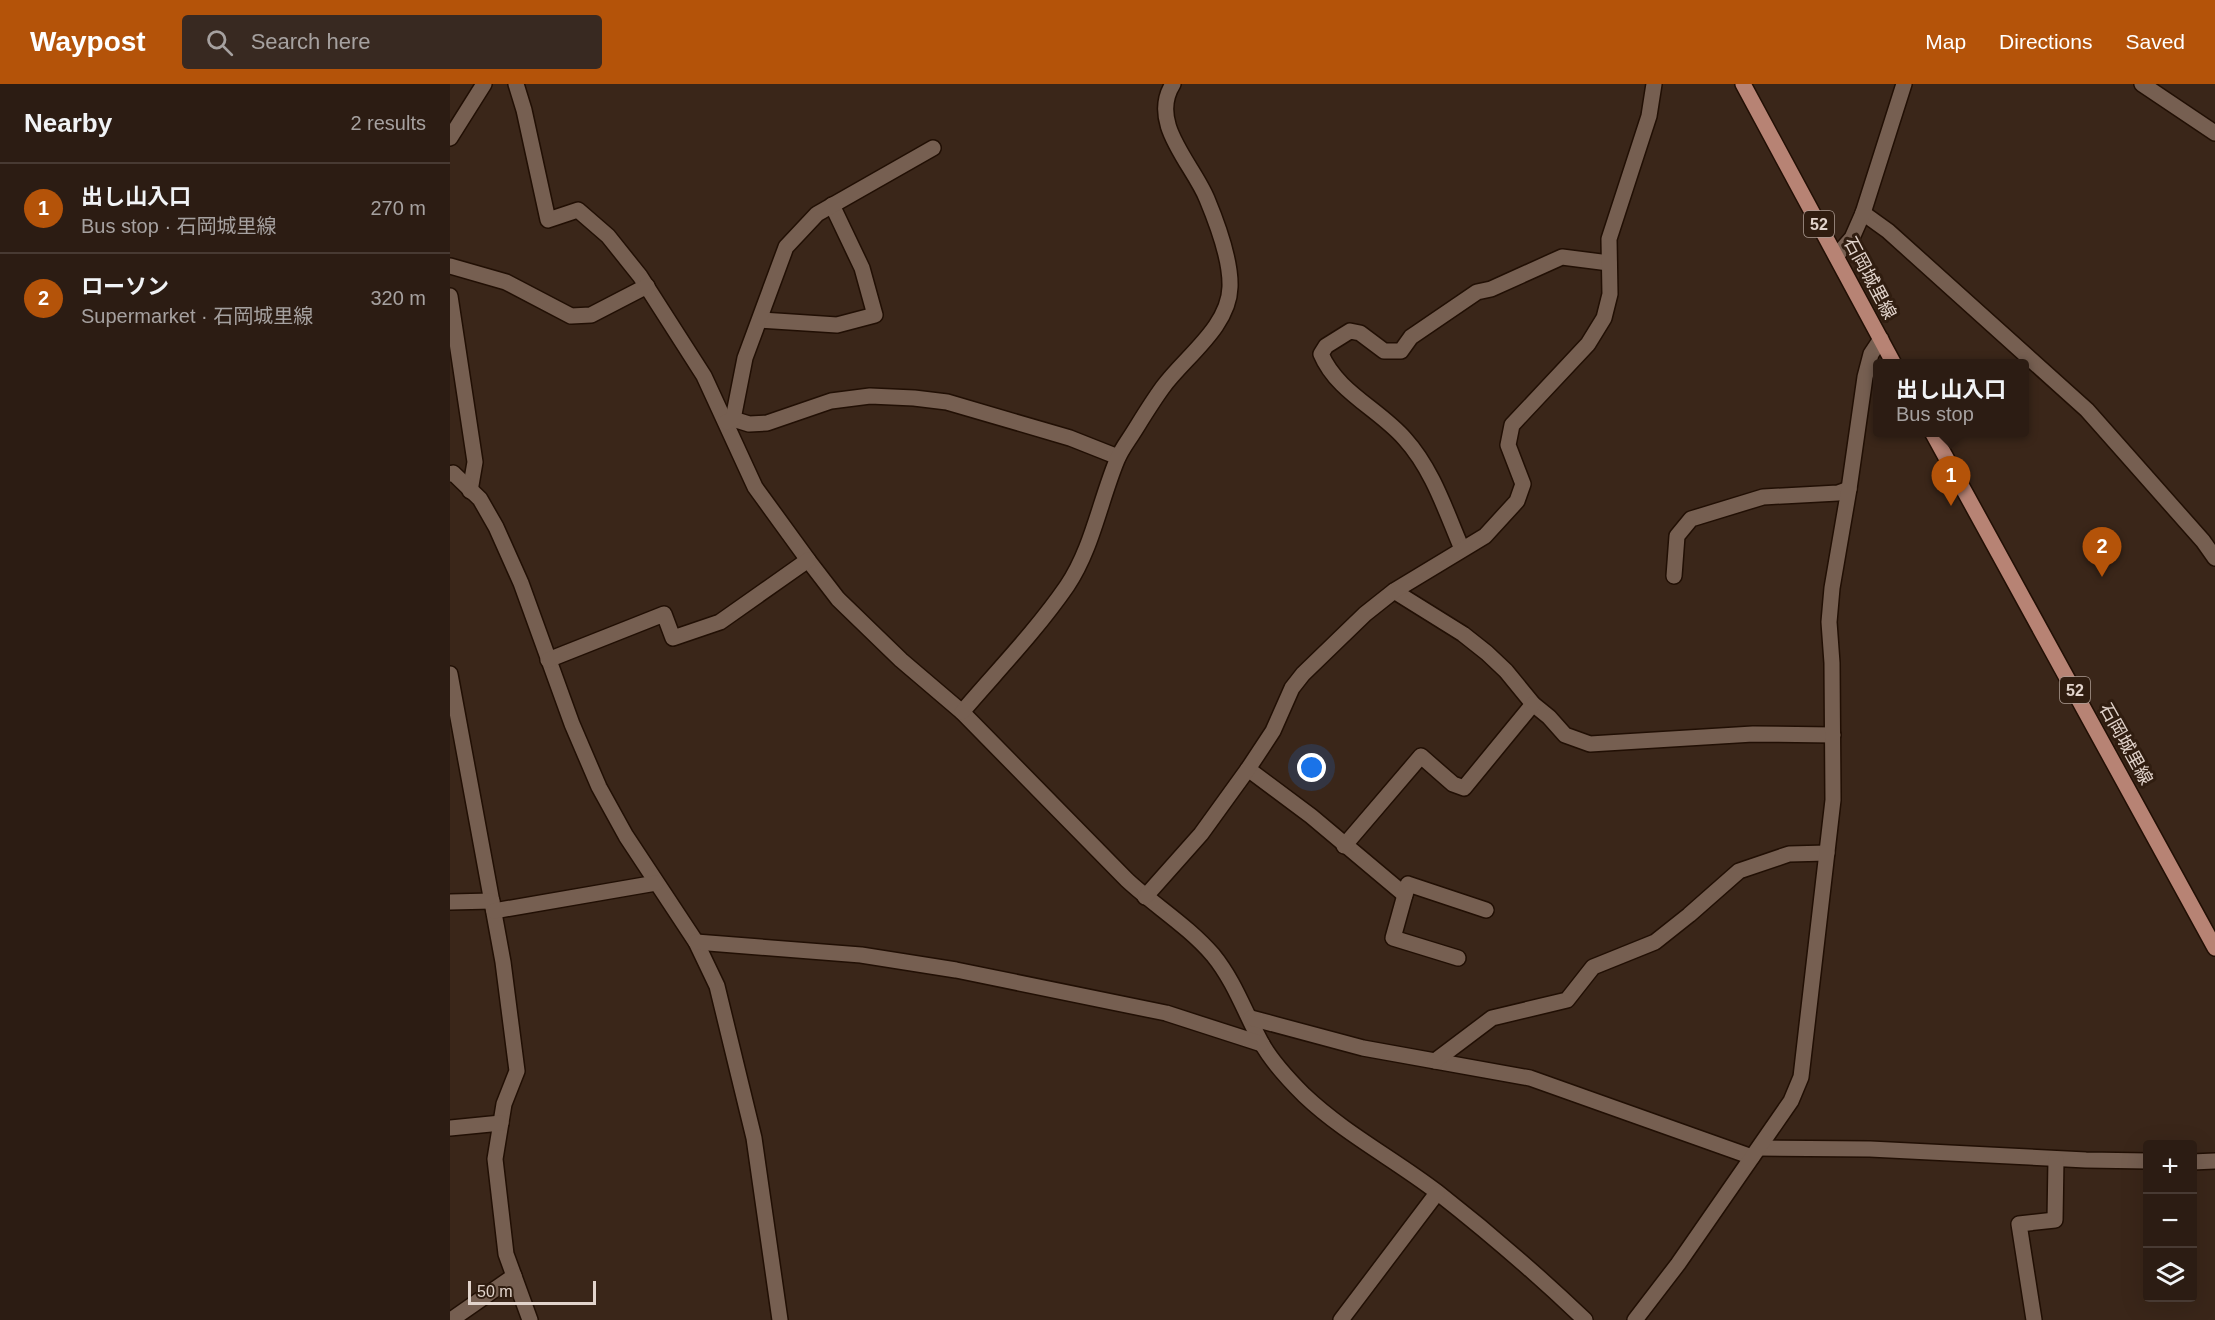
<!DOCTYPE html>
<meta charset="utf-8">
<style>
body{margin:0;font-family:Helvetica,"Noto Sans JP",sans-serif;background:#382921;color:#f1f3f6}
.controls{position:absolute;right:18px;bottom:18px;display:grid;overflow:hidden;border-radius:6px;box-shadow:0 6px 24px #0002}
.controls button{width:54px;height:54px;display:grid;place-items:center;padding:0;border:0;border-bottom:2px solid #483a33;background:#2c1c13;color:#f1f3f6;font:30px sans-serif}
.scale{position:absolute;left:18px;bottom:15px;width:128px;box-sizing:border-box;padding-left:6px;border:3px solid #e2d4cc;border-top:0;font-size:16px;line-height:21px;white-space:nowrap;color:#e2d4cc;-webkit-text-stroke:4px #301d10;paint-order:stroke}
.you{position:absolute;left:862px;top:684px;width:21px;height:21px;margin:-15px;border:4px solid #fff;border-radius:50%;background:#1a73e8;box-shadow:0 0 0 9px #1a73e833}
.badge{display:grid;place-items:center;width:39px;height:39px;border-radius:50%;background:#b45309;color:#fff;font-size:20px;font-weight:700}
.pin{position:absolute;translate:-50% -50px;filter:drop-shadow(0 2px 3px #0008)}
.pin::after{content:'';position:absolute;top:32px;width:21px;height:18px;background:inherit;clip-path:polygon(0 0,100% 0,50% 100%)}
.popup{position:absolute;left:1423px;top:275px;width:156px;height:78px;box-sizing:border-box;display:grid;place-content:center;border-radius:6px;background:#2c1c13;filter:drop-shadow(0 2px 4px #0005);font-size:20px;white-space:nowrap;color:#a6a1a0}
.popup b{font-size:22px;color:#f1f3f6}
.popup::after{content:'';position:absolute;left:50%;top:100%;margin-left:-12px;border:12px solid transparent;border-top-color:#2c1c13}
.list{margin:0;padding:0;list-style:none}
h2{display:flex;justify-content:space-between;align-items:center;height:78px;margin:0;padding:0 24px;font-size:26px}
h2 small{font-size:20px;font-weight:400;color:#a6a1a0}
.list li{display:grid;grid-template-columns:39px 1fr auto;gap:18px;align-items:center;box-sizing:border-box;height:90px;padding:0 24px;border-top:2px solid #483a33}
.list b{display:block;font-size:22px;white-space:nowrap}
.list p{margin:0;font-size:20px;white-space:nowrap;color:#a6a1a0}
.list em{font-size:20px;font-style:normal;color:#a6a1a0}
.icon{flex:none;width:33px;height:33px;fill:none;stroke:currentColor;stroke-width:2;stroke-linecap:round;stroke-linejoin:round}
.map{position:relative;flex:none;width:1765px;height:1236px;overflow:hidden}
header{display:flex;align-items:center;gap:36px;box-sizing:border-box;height:84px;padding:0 30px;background:#b45309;color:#fff}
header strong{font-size:28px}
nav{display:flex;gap:33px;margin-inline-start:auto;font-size:21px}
.search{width:420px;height:54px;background:#382921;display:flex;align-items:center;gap:15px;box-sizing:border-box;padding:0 21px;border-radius:6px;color:#a6a1a0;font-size:22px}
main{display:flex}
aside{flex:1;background:#2c1c13}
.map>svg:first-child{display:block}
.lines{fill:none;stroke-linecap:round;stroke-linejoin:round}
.minor-casing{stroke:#210f04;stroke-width:18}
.major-casing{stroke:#210f04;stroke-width:18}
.minor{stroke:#765f51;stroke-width:15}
.major{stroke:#b78374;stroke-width:15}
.labels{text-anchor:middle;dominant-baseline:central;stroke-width:6;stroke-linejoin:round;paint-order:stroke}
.shield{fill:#301d10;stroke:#ad9d94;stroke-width:1.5}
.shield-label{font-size:16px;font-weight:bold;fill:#e2d4cc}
.street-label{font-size:18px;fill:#e2d4cc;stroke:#301d10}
</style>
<header>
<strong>Waypost</strong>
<div class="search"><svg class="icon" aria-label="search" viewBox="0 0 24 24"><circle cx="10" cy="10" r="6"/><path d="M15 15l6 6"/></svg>Search here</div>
<nav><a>Map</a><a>Directions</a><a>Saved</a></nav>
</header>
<main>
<aside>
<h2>Nearby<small>2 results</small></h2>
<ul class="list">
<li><span class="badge">1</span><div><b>出し山入口</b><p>Bus stop · 石岡城里線</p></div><em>270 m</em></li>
<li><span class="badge">2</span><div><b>ローソン</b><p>Supermarket · 石岡城里線</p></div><em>320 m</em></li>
</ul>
</aside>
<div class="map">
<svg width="1765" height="1236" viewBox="0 0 1765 1236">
<rect width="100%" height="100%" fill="#3a2619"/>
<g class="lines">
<defs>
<g id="minor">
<path d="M66,0L74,26L98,136L128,126L158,152L190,192L254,292L305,403L358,476L388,515L451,576L512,628L677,796C705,822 738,842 763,871C785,898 795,929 811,958C821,977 839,996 854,1011C894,1049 944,1075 987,1108C1038,1148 1088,1191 1135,1236"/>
<path d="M1692,0L1765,49"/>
<path d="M0,54L34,0"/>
<path d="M1413,129L1438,147L1637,326L1753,457L1765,474"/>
<path d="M1386,172L1402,154L1413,129L1454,0"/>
<path d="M0,182L56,198L121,232L141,231L197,202"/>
<path d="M0,212L25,378L20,407"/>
<path d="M310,236L387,241L425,231L412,184L382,121"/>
<path d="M283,335L299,340L317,339L381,317L420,312L464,314L497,318L620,354L668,373"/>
<path d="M276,338L283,335L295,274L336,163L367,130L483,64"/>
<path d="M0,390L3,389L30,415L46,443L71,499L122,640L149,703L176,752L246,858L267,902L304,1054L330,1236"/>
<path d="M1012,465C996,428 983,386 955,355C929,325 887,308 871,270L876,262L900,247L910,249L934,267H951L961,253L1027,208L1041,205L1112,173L1159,179"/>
<path d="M1224,492L1227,452L1241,435L1313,413L1388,409L1399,405"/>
<path d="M944,507L1013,550L1037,569L1056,587L1083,620L1099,633L1115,651L1140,660L1303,650L1383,651"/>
<path d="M98,576L214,530L223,554L270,538L358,476"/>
<path d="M0,590L53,878L67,987L54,1020L45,1075L56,1170L80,1236"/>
<path d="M512,628C547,587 586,547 617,502C642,465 650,417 667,376C671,366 678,357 683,349C693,333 702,318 713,303C735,273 779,243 780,203C781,176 767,139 757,115C743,80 698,39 723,0"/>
<path d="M798,685L861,732L955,811"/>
<path d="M894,762L971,672L1003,700L1014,704L1083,620"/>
<path d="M695,813L751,750L798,685L823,647L842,604L853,590L915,530L944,507L1035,452L1067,417L1073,400L1058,361L1062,341L1138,260L1154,234L1160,210L1159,155L1199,32L1204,0"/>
<path d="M0,818L42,817"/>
<path d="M44,827L206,799"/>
<path d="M246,858L411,871L506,886L716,929L812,960"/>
<path d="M1008,874L943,854L958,800L1036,826"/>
<path d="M801,934L913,964L1080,994L1302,1073"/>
<path d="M985,977L1042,934L1117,916L1143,883L1205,858L1239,831L1289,787L1339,770L1377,769"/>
<path d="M0,1044L51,1039"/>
<path d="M1309,1064L1420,1065L1636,1076L1698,1077"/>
<path d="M1742,1078L1765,1077"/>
<path d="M1,1236L64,1192"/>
<path d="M891,1236L987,1109"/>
<path d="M1185,1236L1228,1180L1341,1017L1351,993L1383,716L1382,579L1379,538L1382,504L1399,405L1415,293L1421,270L1431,255"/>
<path d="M1584,1236L1569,1140L1605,1136L1606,1075"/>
</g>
<g id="major">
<path d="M1293,0L1444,280"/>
<path d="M1482,348L1765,864"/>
</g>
</defs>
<use href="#minor" class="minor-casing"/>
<use href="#major" class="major-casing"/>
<use href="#minor" class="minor"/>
<use href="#major" class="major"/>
</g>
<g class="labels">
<g class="shield">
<rect x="1354" y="127" width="30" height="26" rx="4.5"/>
<rect x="1610" y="593" width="30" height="26" rx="4.5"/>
</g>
<g class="shield-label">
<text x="1369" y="140">52</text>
<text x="1625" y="606">52</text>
</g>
<g class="street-label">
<text transform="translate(1420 194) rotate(62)">石岡城里線</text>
<text transform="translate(1676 660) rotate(61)">石岡城里線</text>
</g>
</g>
</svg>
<div class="controls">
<button>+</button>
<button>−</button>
<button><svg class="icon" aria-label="layers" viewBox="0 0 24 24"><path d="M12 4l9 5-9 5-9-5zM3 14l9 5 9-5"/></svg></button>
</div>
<div class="scale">50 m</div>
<div class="you"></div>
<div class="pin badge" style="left:1501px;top:422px">1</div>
<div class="popup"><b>出し山入口</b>Bus stop</div>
<div class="pin badge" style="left:1652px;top:493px">2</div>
</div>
</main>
